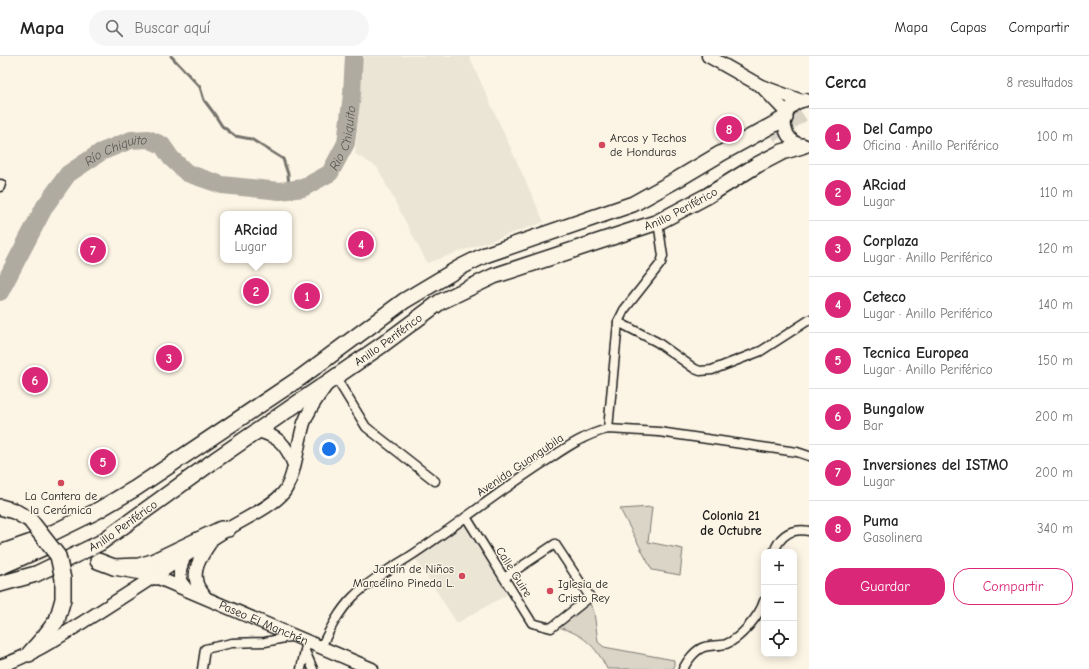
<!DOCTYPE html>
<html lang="es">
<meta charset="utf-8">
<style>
body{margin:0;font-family:"Comic Neue",sans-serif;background:#f6f6f6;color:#222}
.controls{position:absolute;right:12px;bottom:12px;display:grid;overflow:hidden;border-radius:8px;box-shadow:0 2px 10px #0003}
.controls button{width:36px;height:36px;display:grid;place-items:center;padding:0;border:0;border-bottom:1px solid #e0e0e0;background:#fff;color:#222;font:20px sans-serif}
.you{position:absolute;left:329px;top:393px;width:14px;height:14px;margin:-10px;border:3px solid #fff;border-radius:50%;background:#1a73e8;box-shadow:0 0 0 6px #1a73e833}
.badge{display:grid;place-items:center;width:26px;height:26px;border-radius:50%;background:#db2777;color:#fff;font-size:13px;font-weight:700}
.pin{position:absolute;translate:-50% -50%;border:2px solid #fff;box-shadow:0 1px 4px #0006}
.popup{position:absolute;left:220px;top:155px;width:72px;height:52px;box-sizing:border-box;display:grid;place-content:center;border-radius:8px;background:#fff;filter:drop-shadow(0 1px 3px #0005);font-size:13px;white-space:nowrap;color:#767676}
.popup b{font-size:15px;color:#222}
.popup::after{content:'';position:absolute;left:50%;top:100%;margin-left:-8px;border:8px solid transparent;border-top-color:#fff}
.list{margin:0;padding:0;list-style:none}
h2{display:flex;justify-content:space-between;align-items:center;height:52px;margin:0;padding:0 16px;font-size:17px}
h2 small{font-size:13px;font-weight:400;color:#767676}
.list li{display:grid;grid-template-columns:26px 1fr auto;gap:12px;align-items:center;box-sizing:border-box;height:56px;padding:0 16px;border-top:1px solid #e0e0e0}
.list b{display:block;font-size:15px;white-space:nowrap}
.list p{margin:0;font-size:13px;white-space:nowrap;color:#767676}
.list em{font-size:13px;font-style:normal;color:#767676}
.actions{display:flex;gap:8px;padding:12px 16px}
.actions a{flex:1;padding:9px 0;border:1px solid #db2777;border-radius:16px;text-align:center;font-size:14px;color:#db2777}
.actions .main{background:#db2777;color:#fff}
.icon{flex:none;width:22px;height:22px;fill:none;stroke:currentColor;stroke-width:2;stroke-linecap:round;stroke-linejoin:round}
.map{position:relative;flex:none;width:809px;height:613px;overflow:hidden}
header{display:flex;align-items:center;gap:24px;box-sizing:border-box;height:56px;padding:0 20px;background:#fff;border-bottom:1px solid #e0e0e0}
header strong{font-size:19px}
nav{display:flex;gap:22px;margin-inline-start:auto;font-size:14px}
.search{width:280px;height:36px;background:#f6f6f6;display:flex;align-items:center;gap:10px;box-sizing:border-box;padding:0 14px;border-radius:22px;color:#767676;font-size:15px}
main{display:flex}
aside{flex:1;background:#fff}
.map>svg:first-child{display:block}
.built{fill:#ebe5d6}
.green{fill:#dbd5c8;stroke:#7c7872}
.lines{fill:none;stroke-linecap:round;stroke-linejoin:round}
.stream{stroke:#75726c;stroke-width:3}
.river{stroke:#b0aba1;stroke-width:18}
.highway-tunnel{stroke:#dad4c7;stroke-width:15;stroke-dasharray:15 8;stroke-linecap:butt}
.street-casing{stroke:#1c1c1c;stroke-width:11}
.secondary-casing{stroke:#1c1c1c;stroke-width:15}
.highway-casing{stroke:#1c1c1c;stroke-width:18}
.street{stroke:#fcf5e5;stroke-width:8}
.secondary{stroke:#fcf5e5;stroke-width:12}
.highway{stroke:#fcf5e5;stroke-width:15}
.highway-bridge-casing{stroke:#1c1c1c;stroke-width:18;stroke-linecap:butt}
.highway-bridge{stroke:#fcf5e5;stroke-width:15}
.poi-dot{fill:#d1495b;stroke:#fcf5e5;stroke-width:1.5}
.labels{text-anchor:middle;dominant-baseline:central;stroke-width:3;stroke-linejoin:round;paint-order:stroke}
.poi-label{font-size:12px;fill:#1c1c1c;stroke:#fcf5e5;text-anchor:start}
.street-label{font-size:12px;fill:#1c1c1c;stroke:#fcf5e5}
.water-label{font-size:13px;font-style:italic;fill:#575551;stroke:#fcf5e5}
.neighbourhood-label{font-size:13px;font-weight:bold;fill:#1c1c1c;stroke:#fcf5e5}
</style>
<header>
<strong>Mapa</strong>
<div class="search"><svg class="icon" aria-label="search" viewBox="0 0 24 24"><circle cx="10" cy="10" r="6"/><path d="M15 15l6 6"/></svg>Buscar aquí</div>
<nav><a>Mapa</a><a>Capas</a><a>Compartir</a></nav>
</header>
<main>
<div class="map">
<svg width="809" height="613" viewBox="0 0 809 613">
<rect width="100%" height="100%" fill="#fcf5e5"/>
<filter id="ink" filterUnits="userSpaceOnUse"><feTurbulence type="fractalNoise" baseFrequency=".025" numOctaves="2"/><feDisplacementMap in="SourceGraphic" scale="8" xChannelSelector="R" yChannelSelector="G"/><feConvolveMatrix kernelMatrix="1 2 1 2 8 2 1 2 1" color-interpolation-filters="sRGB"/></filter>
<g filter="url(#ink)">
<g class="built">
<path d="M364,0H469L544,166L427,207L377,111L355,98Z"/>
<path d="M465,465L508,538L457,567L415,502Z"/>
</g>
<g class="green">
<path d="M652,451L648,486L683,493L680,519L652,514L620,453Z"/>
<path d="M589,546L594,556L598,586L604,591L674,604V613H607C596,590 583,578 558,571Z"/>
</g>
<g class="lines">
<path class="stream" d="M171,0L200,31L204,44L213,56L222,70L235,80L251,83L283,103L288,118L289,133"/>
<path class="river" id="s1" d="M0,236L45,150L68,118L101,96L131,84L148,83L162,89L171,102L187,117L222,129L280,135L303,132L330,117L346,87L352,38L354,0"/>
<path class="highway-tunnel" d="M771,79L809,54"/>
<defs>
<g id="street">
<path d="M0,131L1,128"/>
<path d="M618,266L657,286L695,313L700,315L712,314L761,295L809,264"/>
<path d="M336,322L366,371L435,425"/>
<path d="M608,373L618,266L624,254L661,207L663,200L658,166"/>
<path d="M466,461L532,567L551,572L590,541L555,488L504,522"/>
<path d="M774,496C780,479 791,472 809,475"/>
<path d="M321,591C330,573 339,555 353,541C371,523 394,511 415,497C460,467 503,432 549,403C567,391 586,378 608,373L659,376L797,396L809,400"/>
<path d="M305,595L313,613"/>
<path d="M202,613L205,593L232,587L265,586L294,580"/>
<path d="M301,613L307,585"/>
<path d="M683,613C687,605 695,594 704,591C711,589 719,590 726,588C740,583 760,559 764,545"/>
</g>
<g id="secondary">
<path d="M708,0L761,30L802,45"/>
<path d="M764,33L787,57"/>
<path d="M806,44C777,48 778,87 806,90"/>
<path d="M258,375C279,381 286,388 294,409"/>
<path d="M184,501L180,514V525L187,534"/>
<path id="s2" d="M156,521L372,613"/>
<path d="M205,541C203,537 198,532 197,528C192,512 202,500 210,487"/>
<path d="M0,610C33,599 62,579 91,561C137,532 182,502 228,473C244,463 273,450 284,436C295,421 298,386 304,367C309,353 317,342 326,330"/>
</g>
<g id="highway">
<path d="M0,451L14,455L30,464"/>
<path d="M0,497L40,483L95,456L136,432L300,322L404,245L461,211L485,199L633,148L678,123L720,98L785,62"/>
<path d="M98,505L114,511L148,517L156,521"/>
<path d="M0,511L43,492"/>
<path d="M114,511L139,510L152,506L221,473H228"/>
<path id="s3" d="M0,528L36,518L100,487L215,404L382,289L440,246L494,220L658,166L707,140L757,109L782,96L802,90"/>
<path d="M29,598L44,581L57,564"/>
</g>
</defs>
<use href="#street" class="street-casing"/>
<use href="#secondary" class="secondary-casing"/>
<use href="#highway" class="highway-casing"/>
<use href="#street" class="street"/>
<use href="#secondary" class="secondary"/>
<use href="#highway" class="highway"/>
<defs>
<path id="highway-bridge" d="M30,464L58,500L63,523V543L57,564"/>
</defs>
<use href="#highway-bridge" class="highway-bridge-casing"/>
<use href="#highway-bridge" class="highway-bridge"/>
</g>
</g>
<g class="poi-dot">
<circle cx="602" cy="89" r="4"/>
<circle cx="61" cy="427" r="4"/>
<circle cx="462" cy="520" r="4"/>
<circle cx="550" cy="535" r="4"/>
</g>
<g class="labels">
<g class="poi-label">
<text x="610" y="82">Arcos y Techos<tspan x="610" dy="14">de Honduras</tspan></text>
<text x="61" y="440" text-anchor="middle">La Cantera de<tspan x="61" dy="14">la Cerámica</tspan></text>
<text x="454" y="513" text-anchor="end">Jardín de Niños<tspan x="454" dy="14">Marcelino Pineda L.</tspan></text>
<text x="558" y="528">Iglesia de<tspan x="558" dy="14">Cristo Rey</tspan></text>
</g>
<g class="street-label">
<text stroke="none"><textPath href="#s3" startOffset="784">Anillo Periférico</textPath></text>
<text stroke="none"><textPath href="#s3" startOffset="461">Anillo Periférico</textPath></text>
<text transform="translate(520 409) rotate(-34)">Avenida Guangubila</text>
<text stroke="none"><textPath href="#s3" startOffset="137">Anillo Periférico</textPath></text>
<text transform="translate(514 516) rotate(58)">Calle Guire</text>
<text stroke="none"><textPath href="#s2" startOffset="117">Paseo El Manchén</textPath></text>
</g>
<g class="water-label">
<text stroke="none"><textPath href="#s1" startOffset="466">Rio Chiquito</textPath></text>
<text stroke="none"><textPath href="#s1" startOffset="191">Río Chiquito</textPath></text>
</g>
<g class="neighbourhood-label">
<text x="731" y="459">Colonia 21<tspan x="731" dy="15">de Octubre</tspan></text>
</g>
</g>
</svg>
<div class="controls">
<button>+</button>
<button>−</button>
<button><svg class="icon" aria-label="locate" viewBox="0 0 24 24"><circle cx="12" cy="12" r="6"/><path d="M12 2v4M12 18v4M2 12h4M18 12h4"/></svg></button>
</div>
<div class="you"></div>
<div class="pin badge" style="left:307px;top:240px">1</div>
<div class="pin badge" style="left:256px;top:235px">2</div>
<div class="popup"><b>ARciad</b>Lugar</div>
<div class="pin badge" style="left:169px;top:302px">3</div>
<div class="pin badge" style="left:361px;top:188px">4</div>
<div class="pin badge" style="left:103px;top:406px">5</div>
<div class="pin badge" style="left:35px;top:324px">6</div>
<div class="pin badge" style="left:93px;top:194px">7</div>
<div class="pin badge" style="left:729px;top:73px">8</div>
</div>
<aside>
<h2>Cerca<small>8 resultados</small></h2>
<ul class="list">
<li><span class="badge">1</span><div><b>Del Campo</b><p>Oficina · Anillo Periférico</p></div><em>100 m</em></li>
<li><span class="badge">2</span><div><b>ARciad</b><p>Lugar</p></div><em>110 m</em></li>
<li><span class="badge">3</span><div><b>Corplaza</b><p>Lugar · Anillo Periférico</p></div><em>120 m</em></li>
<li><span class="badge">4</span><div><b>Ceteco</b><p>Lugar · Anillo Periférico</p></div><em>140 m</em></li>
<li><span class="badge">5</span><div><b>Tecnica Europea</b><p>Lugar · Anillo Periférico</p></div><em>150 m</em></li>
<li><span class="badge">6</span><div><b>Bungalow</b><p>Bar</p></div><em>200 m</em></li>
<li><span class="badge">7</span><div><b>Inversiones del ISTMO</b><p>Lugar</p></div><em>200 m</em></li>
<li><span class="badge">8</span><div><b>Puma</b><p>Gasolinera</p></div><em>340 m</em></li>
</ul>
<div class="actions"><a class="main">Guardar</a><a>Compartir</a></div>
</aside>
</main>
